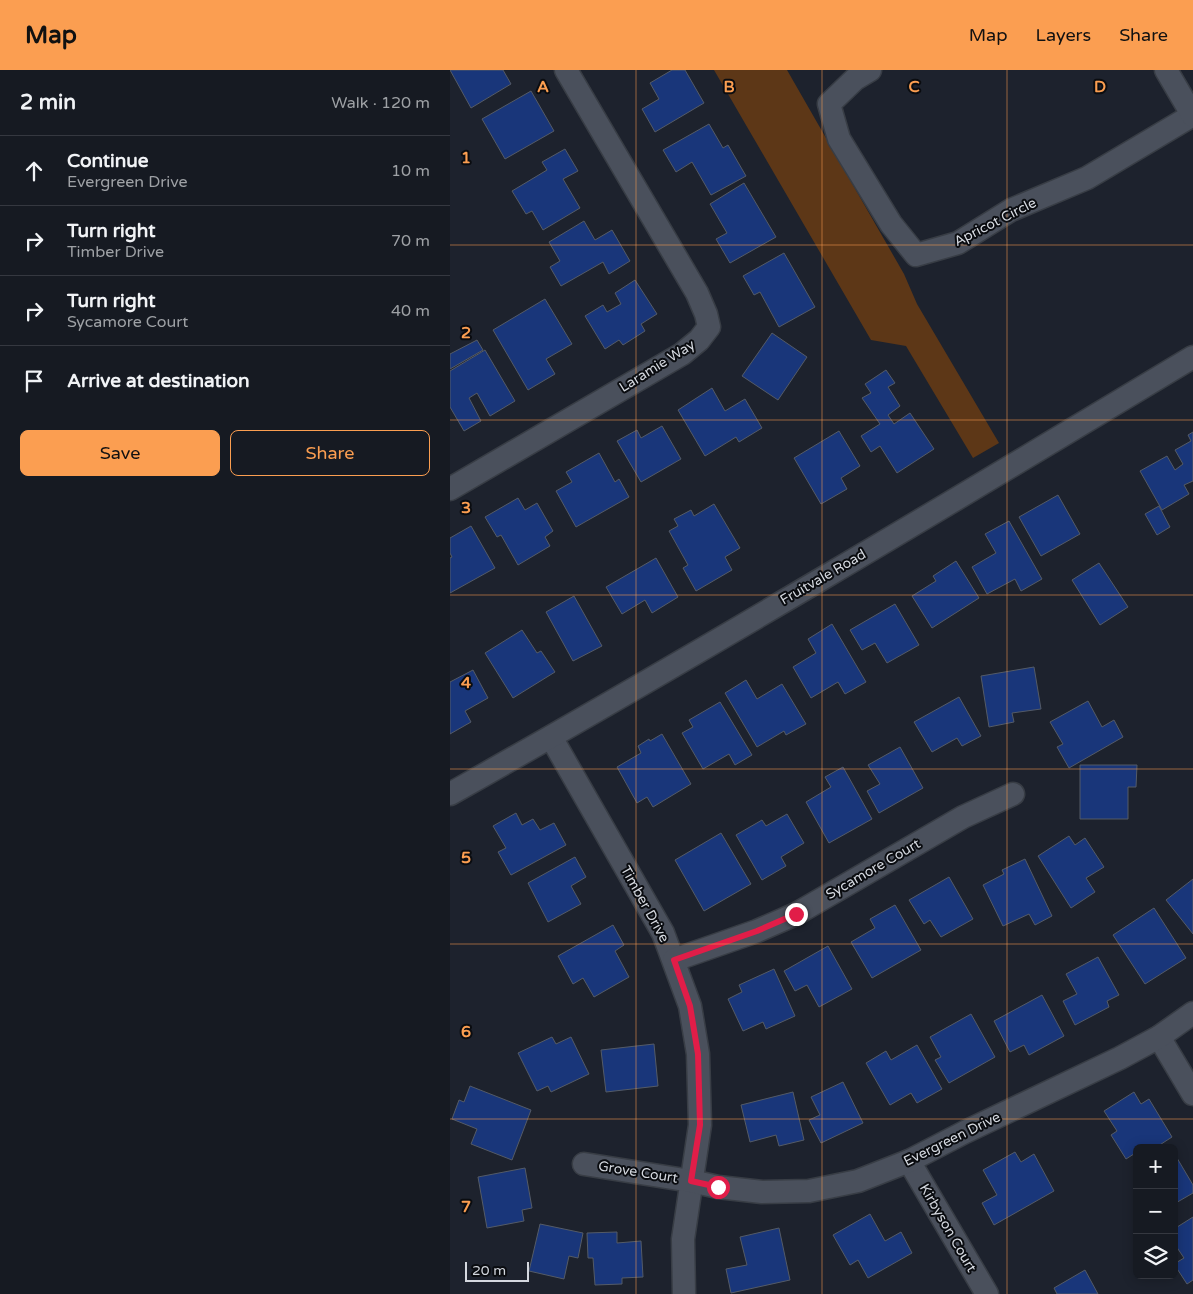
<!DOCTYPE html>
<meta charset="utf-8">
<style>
body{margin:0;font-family:"Varela Round",sans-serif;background:#1f232a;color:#f1f3f6}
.controls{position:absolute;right:15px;bottom:15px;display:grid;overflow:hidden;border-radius:8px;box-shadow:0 2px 12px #0003}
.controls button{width:45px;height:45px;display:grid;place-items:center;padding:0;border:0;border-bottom:1px solid #353840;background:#161a22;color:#f1f3f6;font:25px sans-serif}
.scale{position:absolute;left:15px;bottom:12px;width:64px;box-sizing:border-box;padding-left:5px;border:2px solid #d4d8df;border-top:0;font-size:14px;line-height:18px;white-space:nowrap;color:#d4d8df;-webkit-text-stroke:4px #0a0c10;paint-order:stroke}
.stop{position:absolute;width:15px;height:15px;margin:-11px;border:4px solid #e11d48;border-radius:50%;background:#fff}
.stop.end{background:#e11d48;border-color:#fff;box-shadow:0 1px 5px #0008}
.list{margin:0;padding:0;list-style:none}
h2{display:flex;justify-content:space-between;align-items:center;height:65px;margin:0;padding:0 20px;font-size:21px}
h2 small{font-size:16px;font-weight:400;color:#9ea1a5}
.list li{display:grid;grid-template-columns:32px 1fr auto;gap:15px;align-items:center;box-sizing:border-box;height:70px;padding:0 20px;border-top:1px solid #353840}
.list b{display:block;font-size:19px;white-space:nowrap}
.list p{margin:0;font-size:16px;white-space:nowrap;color:#9ea1a5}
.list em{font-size:16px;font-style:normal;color:#9ea1a5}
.actions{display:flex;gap:10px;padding:15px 20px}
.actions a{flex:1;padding:11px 0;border:1px solid #fb9e51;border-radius:8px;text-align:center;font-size:18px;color:#fb9e51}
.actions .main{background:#fb9e51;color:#111}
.icon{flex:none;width:28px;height:28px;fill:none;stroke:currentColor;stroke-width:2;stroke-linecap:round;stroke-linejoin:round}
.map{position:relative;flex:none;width:743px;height:1224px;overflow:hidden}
header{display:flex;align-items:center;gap:30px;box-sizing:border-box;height:70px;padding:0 25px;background:#fb9e51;color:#111}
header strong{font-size:24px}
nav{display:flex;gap:28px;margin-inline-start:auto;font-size:18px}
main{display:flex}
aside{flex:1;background:#161a22}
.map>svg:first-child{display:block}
.green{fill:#5d3717}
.building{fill:#19367a;stroke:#545b67}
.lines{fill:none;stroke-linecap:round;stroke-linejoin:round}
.minor-casing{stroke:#383d45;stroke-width:25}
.minor{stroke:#4a505c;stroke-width:22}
.route{stroke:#e11d48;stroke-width:6}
.grid{fill:none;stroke:#fb9e51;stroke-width:1;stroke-opacity:0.55}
.labels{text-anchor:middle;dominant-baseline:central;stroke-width:4;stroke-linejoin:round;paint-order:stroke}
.street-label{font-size:14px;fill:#d4d8df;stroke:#0a0c10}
.grid-label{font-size:16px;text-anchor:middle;font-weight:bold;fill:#fb9e51;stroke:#0a0c10;stroke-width:4;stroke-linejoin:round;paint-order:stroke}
</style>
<header>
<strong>Map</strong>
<nav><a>Map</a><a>Layers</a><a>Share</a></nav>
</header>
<main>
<aside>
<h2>2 min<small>Walk · 120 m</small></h2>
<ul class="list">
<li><svg class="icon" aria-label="ahead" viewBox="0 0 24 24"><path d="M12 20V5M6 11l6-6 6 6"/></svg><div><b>Continue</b><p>Evergreen Drive</p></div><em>10 m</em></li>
<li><svg class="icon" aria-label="right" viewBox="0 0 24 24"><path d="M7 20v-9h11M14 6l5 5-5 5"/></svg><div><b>Turn right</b><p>Timber Drive</p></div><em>70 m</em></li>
<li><svg class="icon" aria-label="right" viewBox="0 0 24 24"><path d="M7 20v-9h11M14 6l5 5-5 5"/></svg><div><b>Turn right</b><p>Sycamore Court</p></div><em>40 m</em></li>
<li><svg class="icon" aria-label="arrive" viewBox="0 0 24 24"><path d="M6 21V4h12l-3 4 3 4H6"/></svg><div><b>Arrive at destination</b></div></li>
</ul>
<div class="actions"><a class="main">Save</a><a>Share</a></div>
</aside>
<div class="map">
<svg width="743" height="1224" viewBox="0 0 743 1224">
<rect width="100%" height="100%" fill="#1d222d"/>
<path class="green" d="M264,0H337L454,204L467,234L549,373L523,388L456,276L421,270Z"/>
<g class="building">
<path d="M0,0H53L61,14L21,38Z"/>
<path d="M222,0H235L254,33L205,62L192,39L209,29L200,13Z"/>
<path d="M81,21L104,61L55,89L32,49Z"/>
<path d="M259,54L273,78L278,75L296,106L261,125L242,92L226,102L213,80Z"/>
<path d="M115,79L128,101L113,109L130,138L93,160L82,141L76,144L62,121L97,100L92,92Z"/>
<path d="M294,113L326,167L280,193L266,169L277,163L260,134Z"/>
<path d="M134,151L145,170L162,160L180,191L159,204L153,192L111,216L100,197L110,191L99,172Z"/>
<path d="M334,183L365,237L329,257L310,222L304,225L293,206Z"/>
<path d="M185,210L207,244L191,254L195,261L173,275L169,270L155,279L135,246L153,235L157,242L171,234L165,223Z"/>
<path d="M95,229L122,274L96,289L105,304L78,320L43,260Z"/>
<path d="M322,263L357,287L328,330L292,306Z"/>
<path d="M27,270L33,280L0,299V284Z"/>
<path d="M35,280L65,331L40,346L27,323L19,328L31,351L14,361L0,337V301Z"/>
<path d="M436,300L445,313L438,317L450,336L438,345L444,354L460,343L484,379L447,403L430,376L421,382L411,366L430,354L412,328L421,323L415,314Z"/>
<path d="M262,318L275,341L295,329L312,358L289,372L286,367L255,386L228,340Z"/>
<path d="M212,356L231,389L191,412L167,371L187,360L191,368Z"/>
<path d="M389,361L410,396L391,408L397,419L371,434L344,388Z"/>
<path d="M743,362V411L734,415L739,424L712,440L690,401L717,386L725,400L733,394L725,380L741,371L738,365Z"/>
<path d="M149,383L165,412L169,409L179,427L126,457L106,421L122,412L116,402Z"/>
<path d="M608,425L630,464L591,486L569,447Z"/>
<path d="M68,428L75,440L87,433L103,461L95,467L100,476L68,495L51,465L47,467L35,447Z"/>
<path d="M264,434L290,478L275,487L282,500L246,521L233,498L238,495L219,461L228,456L224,449L241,440L244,446Z"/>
<path d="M709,436L720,457L707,465L695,444Z"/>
<path d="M559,451L592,509L571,521L565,509L537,524L522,497L546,483L535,464Z"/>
<path d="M21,456L45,498L0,523V488L2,487L0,483V468Z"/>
<path d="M206,488L228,527L202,543L195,530L172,544L156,517Z"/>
<path d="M506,491L529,528L482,558L462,526L486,511L483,506Z"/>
<path d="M649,493L678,537L650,555L622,510Z"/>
<path d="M124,526L152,576L123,591L96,542Z"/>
<path d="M445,534L469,575L437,593L425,573L412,580L400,560Z"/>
<path d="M382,554L416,612L395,624L388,612L361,628L343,597L366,583L358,569Z"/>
<path d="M72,560L87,583L91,581L105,602L63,628L35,583Z"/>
<path d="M584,597L591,639L562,643L564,652L539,657L531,606Z"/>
<path d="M23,600L38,628L15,641L21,652L0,664V612Z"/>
<path d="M296,610L307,629L332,614L356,654L336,665L334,661L307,677L275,623Z"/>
<path d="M509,627L531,666L512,676L507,668L482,682L464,652Z"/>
<path d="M638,631L652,657L664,650L673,667L619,698L607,677L613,674L600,652Z"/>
<path d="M270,632L302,685L285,695L279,684L253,699L232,663L243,657L239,650Z"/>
<path d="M212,664L241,714L203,737L197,727L187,733L167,697L191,683L188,676L199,669L200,671Z"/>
<path d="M450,677L473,718L429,743L417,721L430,714L418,695Z"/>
<path d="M630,695H687L686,717H678V749H630Z"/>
<path d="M393,697L422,749L379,773L356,732L381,717L375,707Z"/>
<path d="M66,743L72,755L83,749L90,760L104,753L116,775L61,805L48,782L56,778L43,756Z"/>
<path d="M337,744L354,773L331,787L336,796L312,810L286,765L312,750L316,756Z"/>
<path d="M271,763L301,814L254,841L225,790Z"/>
<path d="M619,766L625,775L635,768L654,797L636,808L645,822L621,838L588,786Z"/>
<path d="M125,787L136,807L121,816L131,834L98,852L78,813Z"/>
<path d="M575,789L602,846L585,855L579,844L553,856L533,815L554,804L552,800Z"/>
<path d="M499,807L523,849L491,867L480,850L474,854L459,830Z"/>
<path d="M743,809V864L716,830Z"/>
<path d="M445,835L471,880L422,908L401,872L425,858L420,849Z"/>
<path d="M704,838L736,888L695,914L663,865Z"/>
<path d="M163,855L174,875L165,881L179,907L144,927L133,908L123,914L108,886Z"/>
<path d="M378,876L402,919L369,937L357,915L345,921L334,901Z"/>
<path d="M648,887L669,925L657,931L659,937L625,955L613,931L627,924L616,904Z"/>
<path d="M324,899L345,946L316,959L313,952L293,961L278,929L292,922L289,915Z"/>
<path d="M592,925L614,966L579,985L574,975L560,982L544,951Z"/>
<path d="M521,944L545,987L499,1013L485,990L491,987L480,967Z"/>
<path d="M102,967L106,974L121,967L139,1004L101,1022L98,1016L87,1021L68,983Z"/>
<path d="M204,974L208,1016L156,1022L151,980Z"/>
<path d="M467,975L492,1019L467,1033L461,1023L440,1035L416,993L436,981L441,990Z"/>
<path d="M393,1012L413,1053L371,1073L359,1050L370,1045L361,1027Z"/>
<path d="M20,1016L81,1040L62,1090L21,1074L27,1059L2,1049L9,1030L14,1032Z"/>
<path d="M343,1022L354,1070L329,1076L326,1065L300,1072L291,1035Z"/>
<path d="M684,1022L691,1034L699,1029L722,1067L705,1078H697L696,1076L687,1078V1082L676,1089L661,1065L667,1061L654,1041Z"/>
<path d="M565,1082L571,1092L584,1084L604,1121L544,1155L532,1133L547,1125L533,1100Z"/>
<path d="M724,1083L743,1115V1123L724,1134Z"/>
<path d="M75,1098L82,1138L72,1140L74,1151L37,1158L28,1107Z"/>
<path d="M420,1144L435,1171L451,1162L462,1183L418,1208L408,1190L400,1195L383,1165Z"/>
<path d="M743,1147V1210L737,1214L724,1194L734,1188L724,1173V1159Z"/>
<path d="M90,1154L133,1163L128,1188L119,1186L114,1209L79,1201Z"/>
<path d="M329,1158L340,1210L281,1223L276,1199L297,1195L290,1167Z"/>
<path d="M167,1162V1173L191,1171L193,1207L172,1208V1214L145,1215L143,1188H138L137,1163Z"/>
<path d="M635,1200L648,1224H607L604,1218Z"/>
</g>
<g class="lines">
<defs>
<g id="minor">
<path d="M420,0L405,9L379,34L389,69L441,154L466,185L508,173L561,140L637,108L743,45"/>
<path d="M716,0L743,46"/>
<path d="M0,419L232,284L249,270L259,257L256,244L247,223L116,0"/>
<path d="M101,667L213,863L240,936L248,984L250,1055L233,1169L234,1224"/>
<path d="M0,724C250,583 497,435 743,287"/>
<path d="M224,890L307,861L346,844L513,747L563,724"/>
<path d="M709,967L743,1024"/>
<path d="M459,1091L537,1224"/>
<path d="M134,1094L241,1111L268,1117L312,1122L359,1121L408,1111L459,1091L515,1062L670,988L709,967L743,943"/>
</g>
</defs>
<use href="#minor" class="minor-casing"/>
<use href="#minor" class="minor"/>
</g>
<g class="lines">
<path class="route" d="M268,1117L241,1111L250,1055L248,984L240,936L224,890L307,861L346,844"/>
</g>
<path class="grid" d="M186,0V1224M372,0V1224M557,0V1224M0,175H743M0,350H743M0,525H743M0,699H743M0,874H743M0,1049H743"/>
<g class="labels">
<g class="street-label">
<text transform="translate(545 152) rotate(-27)">Apricot Circle</text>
<text transform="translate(207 296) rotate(-32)">Laramie Way</text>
<text transform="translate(373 507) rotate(-30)">Fruitvale Road</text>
<text transform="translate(423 799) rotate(-30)">Sycamore Court</text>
<text transform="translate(195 834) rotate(61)">Timber Drive</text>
<text transform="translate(502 1069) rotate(-26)">Evergreen Drive</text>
<text transform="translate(188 1102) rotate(9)">Grove Court</text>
<text transform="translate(498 1158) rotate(60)">Kirbyson Court</text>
</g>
</g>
<g class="grid-label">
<text x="93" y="22">A</text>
<text x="279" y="22">B</text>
<text x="464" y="22">C</text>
<text x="650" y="22">D</text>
<text x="16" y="93">1</text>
<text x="16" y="268">2</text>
<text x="16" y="443">3</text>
<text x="16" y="618">4</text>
<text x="16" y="793">5</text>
<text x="16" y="967">6</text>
<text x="16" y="1142">7</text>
</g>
</svg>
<div class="controls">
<button>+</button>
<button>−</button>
<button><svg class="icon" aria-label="layers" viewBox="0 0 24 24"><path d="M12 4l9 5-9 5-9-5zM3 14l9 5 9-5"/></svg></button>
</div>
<div class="scale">20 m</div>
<div class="stop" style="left:268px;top:1117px"></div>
<div class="stop end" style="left:346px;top:844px"></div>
</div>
</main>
